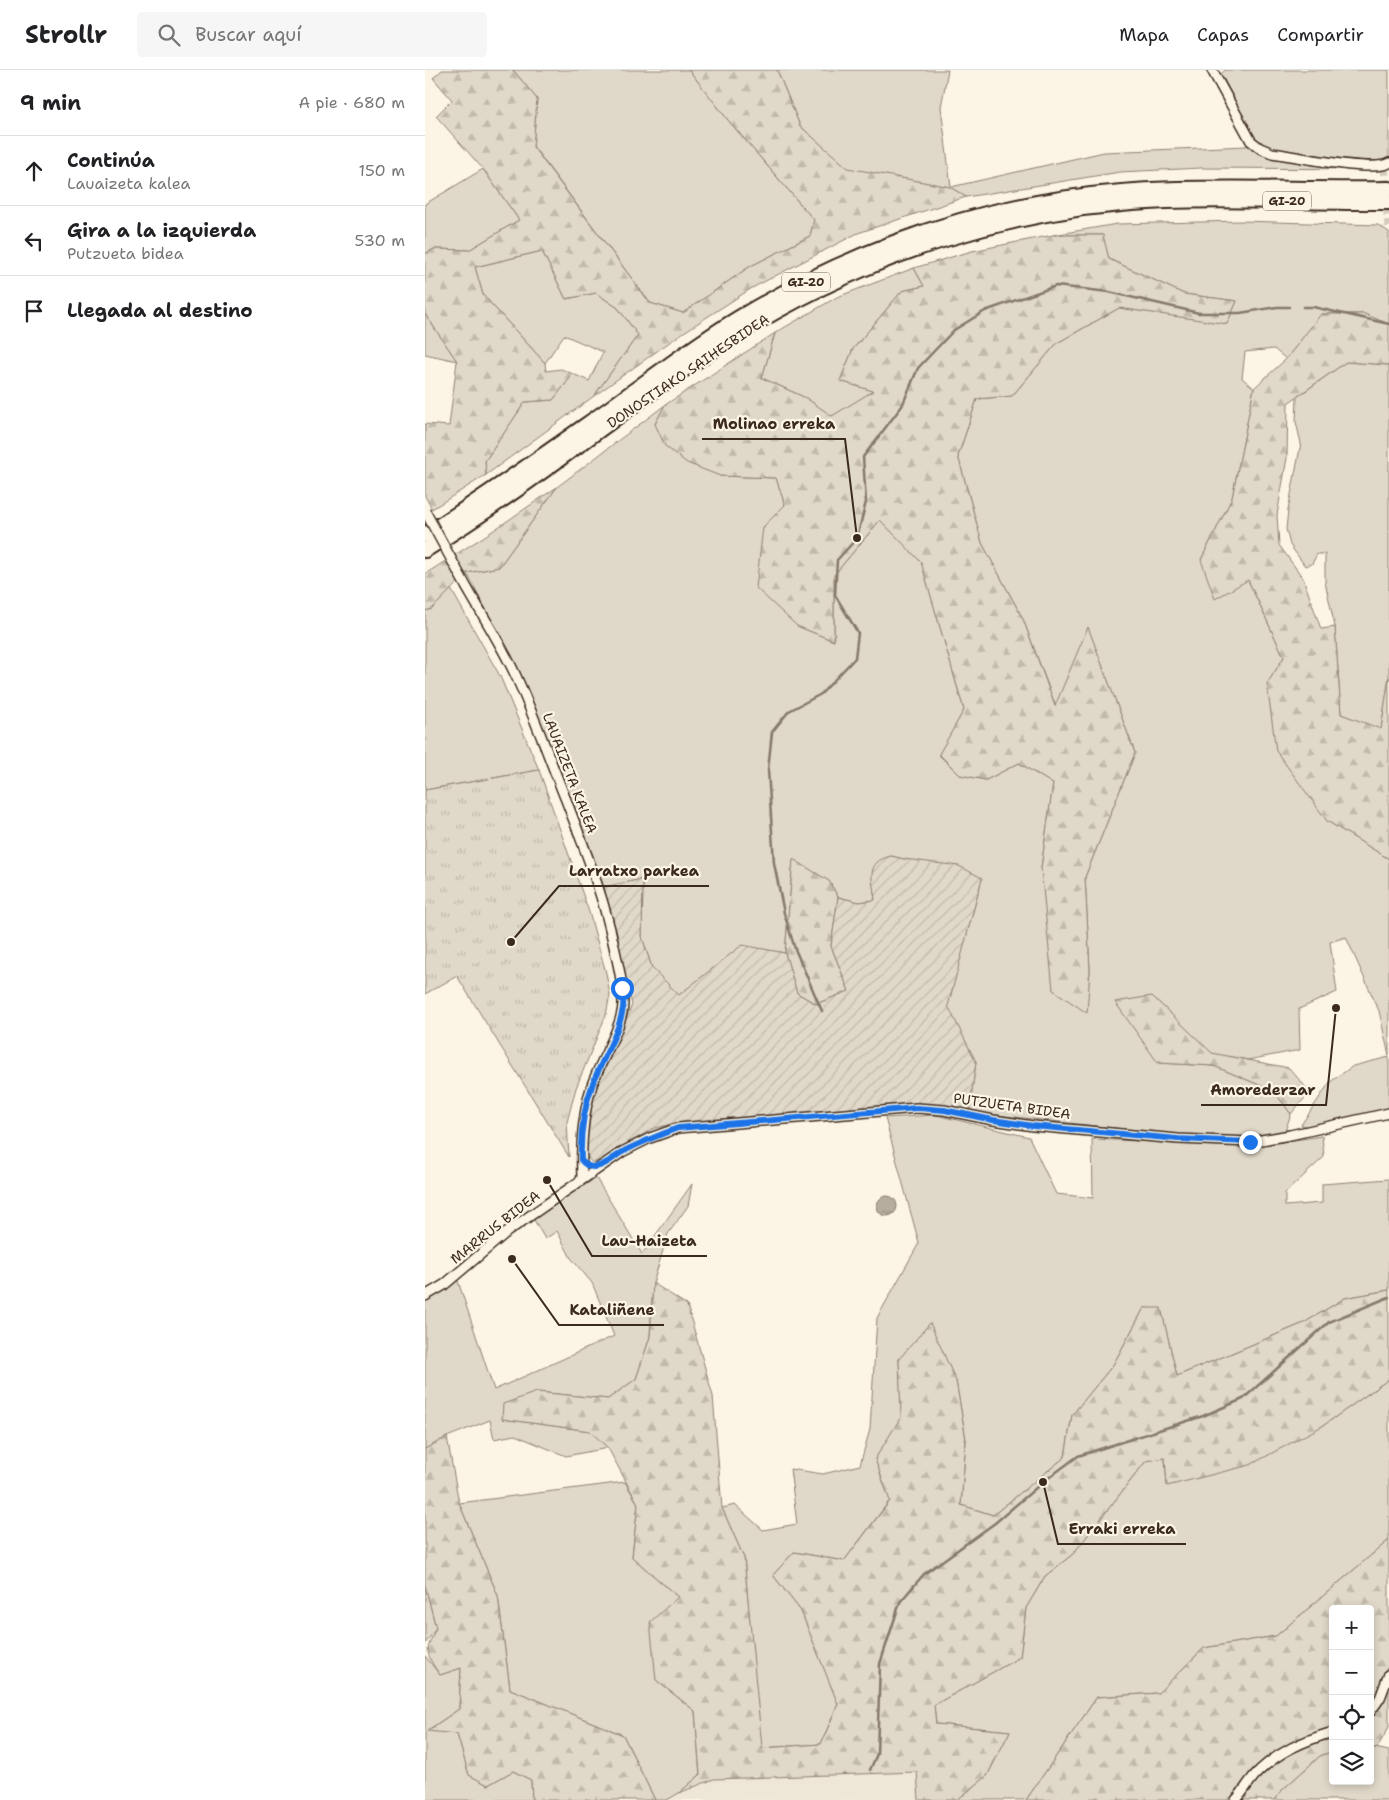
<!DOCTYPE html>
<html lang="es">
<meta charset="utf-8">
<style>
body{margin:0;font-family:"Shantell Sans",sans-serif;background:#f6f6f6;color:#202124}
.controls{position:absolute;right:15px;bottom:15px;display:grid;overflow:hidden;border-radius:5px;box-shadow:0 2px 8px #0003}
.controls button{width:45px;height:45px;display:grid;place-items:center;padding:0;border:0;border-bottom:1px solid #e0e0e0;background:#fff;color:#202124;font:25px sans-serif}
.stop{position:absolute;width:15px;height:15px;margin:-11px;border:4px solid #1a73e8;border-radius:50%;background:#fff}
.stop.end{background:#1a73e8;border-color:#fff;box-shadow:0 1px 5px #0008}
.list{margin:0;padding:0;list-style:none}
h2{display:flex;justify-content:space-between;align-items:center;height:65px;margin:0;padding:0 20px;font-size:21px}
h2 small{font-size:16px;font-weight:400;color:#757577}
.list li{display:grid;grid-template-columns:32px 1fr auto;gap:15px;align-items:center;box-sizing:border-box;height:70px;padding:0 20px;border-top:1px solid #e0e0e0}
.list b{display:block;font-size:19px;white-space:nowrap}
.list p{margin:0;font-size:16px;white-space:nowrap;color:#757577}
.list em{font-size:16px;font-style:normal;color:#757577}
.icon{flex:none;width:28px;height:28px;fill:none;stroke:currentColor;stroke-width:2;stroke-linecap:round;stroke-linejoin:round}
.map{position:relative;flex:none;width:964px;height:1730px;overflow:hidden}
header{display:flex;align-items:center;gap:30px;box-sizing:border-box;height:70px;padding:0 25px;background:#fff;border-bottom:1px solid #e0e0e0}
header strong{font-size:24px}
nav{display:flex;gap:28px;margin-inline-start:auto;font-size:18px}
.search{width:350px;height:45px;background:#f6f6f6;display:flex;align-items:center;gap:12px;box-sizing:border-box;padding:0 18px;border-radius:5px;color:#757577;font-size:19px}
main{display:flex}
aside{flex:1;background:#fff}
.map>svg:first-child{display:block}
.built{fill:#eee6d6}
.grass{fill:#e0d8c8;stroke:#8e8173}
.forest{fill:url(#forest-firs);stroke:#8e8173}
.park{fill:url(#park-tufts);stroke:#8e8173}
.garden{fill:url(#garden-furrows);stroke:#8e8173}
.water{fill:url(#water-ripples);stroke:#85796b}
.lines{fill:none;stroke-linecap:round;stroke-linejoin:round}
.stream{stroke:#85796b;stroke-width:2.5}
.minor-tunnel{stroke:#d5ccbd;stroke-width:9;stroke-dasharray:9 4.5;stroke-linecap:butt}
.minor-casing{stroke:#3b2a1e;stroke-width:12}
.highway-casing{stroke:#3b2a1e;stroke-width:18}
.minor{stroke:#fcf5e5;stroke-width:9}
.highway{stroke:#fcf5e5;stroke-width:14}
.minor-bridge-casing{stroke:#3b2a1e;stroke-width:12;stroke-linecap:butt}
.minor-bridge{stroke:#fcf5e5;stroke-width:9}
.route{stroke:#1a73e8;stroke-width:6}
.labels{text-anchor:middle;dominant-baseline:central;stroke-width:4.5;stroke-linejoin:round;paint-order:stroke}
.shield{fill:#fcf5e5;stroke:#75675a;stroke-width:1}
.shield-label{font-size:12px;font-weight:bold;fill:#3b2a1e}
.street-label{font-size:14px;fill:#3b2a1e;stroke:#fcf5e5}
.leader{fill:none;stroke:#3b2a1e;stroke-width:2}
.callout-dot{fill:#3b2a1e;stroke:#fcf5e5;stroke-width:2}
.callout-label{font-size:15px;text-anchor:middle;font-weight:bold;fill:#3b2a1e;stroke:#fcf5e5;stroke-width:4.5;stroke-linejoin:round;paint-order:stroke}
</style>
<header>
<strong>Strollr</strong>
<div class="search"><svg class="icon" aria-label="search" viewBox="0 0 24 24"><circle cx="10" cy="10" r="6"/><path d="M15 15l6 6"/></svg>Buscar aquí</div>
<nav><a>Mapa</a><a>Capas</a><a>Compartir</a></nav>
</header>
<main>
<aside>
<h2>9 min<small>A pie · 680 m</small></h2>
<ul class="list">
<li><svg class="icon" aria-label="ahead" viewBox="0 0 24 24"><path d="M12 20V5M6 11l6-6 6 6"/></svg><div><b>Continúa</b><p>Lauaizeta kalea</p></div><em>150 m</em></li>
<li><svg class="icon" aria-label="left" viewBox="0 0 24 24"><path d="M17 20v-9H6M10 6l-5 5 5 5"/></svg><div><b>Gira a la izquierda</b><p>Putzueta bidea</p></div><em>530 m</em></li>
<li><svg class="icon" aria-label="arrive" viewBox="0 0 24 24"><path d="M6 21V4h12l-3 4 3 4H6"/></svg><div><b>Llegada al destino</b></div></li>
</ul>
</aside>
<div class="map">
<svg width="964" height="1730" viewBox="0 0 964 1730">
<defs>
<pattern id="forest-firs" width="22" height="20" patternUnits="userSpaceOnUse" patternTransform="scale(1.25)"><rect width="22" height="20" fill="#e0d8c8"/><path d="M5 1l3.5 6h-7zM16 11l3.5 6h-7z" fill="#c1baab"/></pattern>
<pattern id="park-tufts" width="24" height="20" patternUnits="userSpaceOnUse" patternTransform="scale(1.25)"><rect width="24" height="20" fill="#e0d8c8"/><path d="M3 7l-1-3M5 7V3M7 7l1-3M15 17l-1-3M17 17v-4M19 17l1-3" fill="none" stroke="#c1baab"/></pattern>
<pattern id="garden-furrows" width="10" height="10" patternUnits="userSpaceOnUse" patternTransform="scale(1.25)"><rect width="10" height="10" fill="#e0d8c8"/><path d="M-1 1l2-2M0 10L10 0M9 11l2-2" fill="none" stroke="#c1baab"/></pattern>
<pattern id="water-ripples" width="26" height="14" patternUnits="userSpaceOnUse" patternTransform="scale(1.25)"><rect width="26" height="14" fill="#b7ad9e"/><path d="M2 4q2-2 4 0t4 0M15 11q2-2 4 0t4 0" fill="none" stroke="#968d80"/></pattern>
</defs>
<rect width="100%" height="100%" fill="#fcf5e5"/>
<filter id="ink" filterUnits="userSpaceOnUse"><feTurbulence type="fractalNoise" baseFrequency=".02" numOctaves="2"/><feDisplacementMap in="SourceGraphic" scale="10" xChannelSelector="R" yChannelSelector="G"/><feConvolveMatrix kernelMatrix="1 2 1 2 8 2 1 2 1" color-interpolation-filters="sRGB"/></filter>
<g filter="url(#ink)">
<path class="built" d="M492,1702L494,1730H242L254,1723L289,1709Z"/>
<g class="grass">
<path d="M88,0H264L303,50L389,150L385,166L324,197L258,243L225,233L108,76L112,29Z"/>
<path d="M352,0H523L516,37L526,117L679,82L822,76L830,69L796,4L800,0H964V97L953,99L776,98L695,102L541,127L525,117L423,99L375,56Z"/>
<path d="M58,99L94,150L44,180L9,179L0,184V134Z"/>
<path d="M816,151L953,155L964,162V254L939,244H897L861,289L849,279L820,282L817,308L829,318L807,428L776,490L823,510L859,587L842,614L902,751L964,789V986L954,941L921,867L905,872L912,922L874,939L875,980L823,990L787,984L727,926L733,993L789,996L849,1021L866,1044L860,1061L831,1067L780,1068L544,1042L551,992L522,936L557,809L466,786L447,804L450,830L434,832L413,827L404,811L368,790L360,883L317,876L254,925L227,898L217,867L218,809L179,817L99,612L42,503L74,497L132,417L240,335L230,354L295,406L351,408L360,435L338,457L372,556L409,571V505L455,450L496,491L539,640L514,685L535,705L561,710L594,693L628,714L616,798L661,942L665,900L660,807L710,683L663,558L631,637L598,549L557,473L533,386L552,329L587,326L632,273L694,238L802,253L812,231L759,224L684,189L677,165H628L692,154Z"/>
<path d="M117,181L141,229L171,223L193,238L213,265L169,326L61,405L60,391L100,332L128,330L148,304L164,311L178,282L139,265L120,293L58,225L50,197Z"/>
<path d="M489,198L499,216L477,221L428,279L415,311L449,321L407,347L381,328L337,308L350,263L412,227Z"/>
<path d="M0,244L32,291L0,284Z"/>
<path d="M921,292L964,295V607L956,660L916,644L910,557L900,512V484H892L887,494L880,496L865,475L861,459L863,440L876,373L871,352L872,327Z"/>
<path d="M26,519L75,606L114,700L0,720V541L7,539Z"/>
<path d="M964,987V1038L887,1058L876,1055L905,1012L928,996Z"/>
<path d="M511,1045L604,1067L631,1124L668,1128L667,1069L828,1076L897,1066L899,1087L860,1123V1136L897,1133V1114L964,1109V1220L920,1228L879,1253L752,1306L736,1239L719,1238L688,1295L647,1345L640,1387L568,1445L536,1435L541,1370L531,1311L474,1289L477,1347L450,1389L465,1430L419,1491L369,1482L348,1505L376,1541L413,1633L396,1674L336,1678L319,1488L297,1438L310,1435L338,1460L372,1454L365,1399L398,1404L435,1395L445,1359L452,1248L494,1173L460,1048Z"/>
<path d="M171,1108L217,1184L267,1114L263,1136L243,1164L228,1213L225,1267L211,1309L183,1329L112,1322L77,1349L166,1361L183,1378L141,1386L90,1365L69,1369L65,1350L22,1367L0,1379V1230L14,1223L32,1208L69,1320L189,1266L167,1213L146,1188L132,1161L120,1169L108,1148Z"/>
<path d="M964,1309V1470L851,1566L779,1578L733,1623L672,1627L601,1730H532L562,1706L585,1661L511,1654L509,1635L595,1587L601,1538L620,1506L648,1484L721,1391L740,1388L742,1415L899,1355Z"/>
<path d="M200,1412L213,1434L207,1487L253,1527L231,1610L270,1641L275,1705L254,1723L242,1730H230L198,1665L85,1619L73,1526L34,1433Z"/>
<path d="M0,1515L11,1558L0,1574Z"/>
<path d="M0,1586L15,1605L36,1598L34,1639L3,1660L32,1664L44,1705L63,1715L88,1701L106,1710L107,1730H0Z"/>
<path d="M945,1677L964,1681V1730H850L857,1720L895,1686L908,1681V1711H945Z"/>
</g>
<g class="forest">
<path d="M17,0H88L112,29L108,77L225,233L258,243L324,197L385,166L389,150L303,50L264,0H352L375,56L423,98L525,117L541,127L433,163L327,218L256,264L169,326L213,265L193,238L171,223L141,229L117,181L50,197L58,225L120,293L121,301L136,299L148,304L128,330L100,332L60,391L61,405L7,439L0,426V354L24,356L32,291L0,244V184L9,179L44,180L94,150L58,99L11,46L27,30L8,8Z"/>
<path d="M628,165H678L684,189L759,224L812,231L802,254L694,238L632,273L587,326L552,329L533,386L557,473L598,549L630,636L663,557L710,683L660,807L665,900L662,943L628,920L616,798L628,714L594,693L561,710L535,705L514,684L539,640L496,492L455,450L409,505V571L372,556L331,518L338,457L360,435L351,408L295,406L262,393L240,376L230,354L240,335L350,263L337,308L381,328L407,346L448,321L415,311L428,279L477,221L499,216L489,198L547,181Z"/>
<path d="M896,244H939L964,254V295L921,292L863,333L862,388L852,445L854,475L878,508L896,559L910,557L916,644L956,659L964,607V789L902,751L851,681L842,614L859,587L823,510L790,529L776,490L807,428L829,318L861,289Z"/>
<path d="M132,417L74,497L42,503L7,539L0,541V504L66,462Z"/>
<path d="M368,789L404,811L413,827L406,876L424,921L391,934L372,923L360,883Z"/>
<path d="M727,926L787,983L864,998L885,1022L866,1044L849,1021L789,996L733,993L690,932Z"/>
<path d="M228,1213L262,1235L288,1326L297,1438L319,1488L337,1678L396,1674L413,1634L376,1541L348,1505L369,1482L419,1491L465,1431L450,1389L476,1347L474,1289L505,1253L531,1311L541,1370L536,1435L568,1445L640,1387L647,1345L688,1295L719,1238H736L752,1306L879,1253L920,1228L964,1220V1309L899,1355L825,1395L742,1416L740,1388L721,1391L648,1484L620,1506L601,1538L595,1587L509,1635L511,1654L585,1661L562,1706L532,1730H494L492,1702L289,1709L254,1723L275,1705L270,1641L231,1610L225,1552L253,1527L207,1487L213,1434L183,1378L165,1361L77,1349L78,1334L112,1322L183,1329L211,1309L225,1267Z"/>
<path d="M22,1367L34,1433L73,1526L85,1619L198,1665L230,1730H107L106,1710L88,1701L63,1715L44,1705L32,1664L2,1661L34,1639L36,1598L15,1605C0,1583 0,1582 11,1558L0,1515V1379Z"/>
<path d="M964,1470V1657L952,1678L945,1677V1539H908V1681L895,1686L857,1720L850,1730H674L673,1727L662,1730H601L672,1627L733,1623L779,1578L851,1566Z"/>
</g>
<path class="park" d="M114,700L164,842L181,903L185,925L181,945L151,1018L142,1052L144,1087L32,906L0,924V720Z"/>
<path class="garden" d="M466,786L479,789L534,796L557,808L523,936L551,992L544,1042L523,1036L506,1035L250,1053L227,1059L178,1089L167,1093L160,1084L168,1026L207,935L179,817L218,809L217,867L227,898L254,925L317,875L360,883L372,923L391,934L424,921L406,876L413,827L434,832L450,830C448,810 439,792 466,786Z"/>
<circle class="water" cx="462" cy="1136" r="10"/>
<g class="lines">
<g class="stream">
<path d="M878,237H888L964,254"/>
<path d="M397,941L370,879L359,843L349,793L343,700L347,662L364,641L396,624L430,588L433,563L410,525L412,490L432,468L441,432L438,387L477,336L493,298L529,260L560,241L631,216L684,222L774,243H815L852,237H864"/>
<path d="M445,1700L452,1684L455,1594L475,1532L499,1504L570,1453L618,1412L653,1386L778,1346L818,1329L904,1252L964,1227"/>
</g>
<path class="minor-tunnel" d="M959,96L964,157"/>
<defs>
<g id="minor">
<path d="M787,0L826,71L835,78L847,83C869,86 949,103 964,93"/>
<path d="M42,518C58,546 76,574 90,604C109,645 124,688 141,730C158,774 175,817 186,863C191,886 198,910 198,934C197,959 175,991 167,1015C157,1046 156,1077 157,1109"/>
<path d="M0,1226L19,1215L83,1161L197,1082L225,1068L253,1058L492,1038L519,1040L568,1050L608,1056L753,1069L825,1072L865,1065L964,1043"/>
<path d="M945,1642L955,1628L964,1604"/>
<path d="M811,1730C818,1722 823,1713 830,1705C852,1682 878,1671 908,1662"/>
</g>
<g id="highway">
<path d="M0,465C63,425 123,382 184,339C227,308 269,275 314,248C412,189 523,146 636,129C746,112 854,121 964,119"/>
<path d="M0,480C111,413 209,328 319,260C445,183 594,136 741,131C815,128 890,133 964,132"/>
</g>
</defs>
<use href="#minor" class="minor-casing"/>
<use href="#highway" class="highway-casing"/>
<use href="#minor" class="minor"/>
<use href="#highway" class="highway"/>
<defs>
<path id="minor-bridge" d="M0,441L42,518"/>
</defs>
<use href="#minor-bridge" class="minor-bridge-casing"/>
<use href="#minor-bridge" class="minor-bridge"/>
</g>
</g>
<g class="lines" filter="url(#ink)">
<path class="route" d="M197,918C197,925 199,931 198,938C194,964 177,989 168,1013C159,1037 155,1065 156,1090C159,1094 163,1097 169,1097C181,1096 190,1086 199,1081C217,1072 234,1065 253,1058L492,1038L519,1040L568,1050L608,1056L753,1069L825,1072"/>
</g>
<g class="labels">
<g class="shield">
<rect x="838" y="121.5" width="48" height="19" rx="4"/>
<rect x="357" y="202.5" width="48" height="19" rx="4"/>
</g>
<g class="shield-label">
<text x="862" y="131">GI-20</text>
<text x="381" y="212">GI-20</text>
</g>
<g class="street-label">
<text transform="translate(263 301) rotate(-34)">DONOSTIAKO SAIHESBIDEA</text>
<text transform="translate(145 703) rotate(69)">LAUAIZETA KALEA</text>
<text transform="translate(587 1036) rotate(8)">PUTZUETA BIDEA</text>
<text transform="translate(70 1157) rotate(-38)">MARRUS BIDEA</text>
</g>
</g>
<path class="leader" d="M432 468L420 369H277M86 872L134 816H284M911 938L901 1035H776M122 1110L167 1186H282M87 1189L134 1255H239M618 1412L633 1474H761"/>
<g class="callout-dot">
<circle cx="432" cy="468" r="5"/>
<circle cx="86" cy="872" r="5"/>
<circle cx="911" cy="938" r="5"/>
<circle cx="122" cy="1110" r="5"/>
<circle cx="87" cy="1189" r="5"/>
<circle cx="618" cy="1412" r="5"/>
</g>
<g class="callout-label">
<text x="349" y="359">Molinao erreka</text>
<text x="209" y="806">Larratxo parkea</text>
<text x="838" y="1025">Amorederzar</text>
<text x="224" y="1176">Lau-Haizeta</text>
<text x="187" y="1245">Kataliñene</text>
<text x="697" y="1464">Erraki erreka</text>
</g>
</svg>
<div class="controls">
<button>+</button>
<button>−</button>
<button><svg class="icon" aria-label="locate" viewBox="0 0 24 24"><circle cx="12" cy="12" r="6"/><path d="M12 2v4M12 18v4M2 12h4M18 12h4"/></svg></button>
<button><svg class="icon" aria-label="layers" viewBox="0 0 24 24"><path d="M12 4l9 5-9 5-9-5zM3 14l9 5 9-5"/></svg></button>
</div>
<div class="stop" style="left:197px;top:918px"></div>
<div class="stop end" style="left:825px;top:1072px"></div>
</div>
</main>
